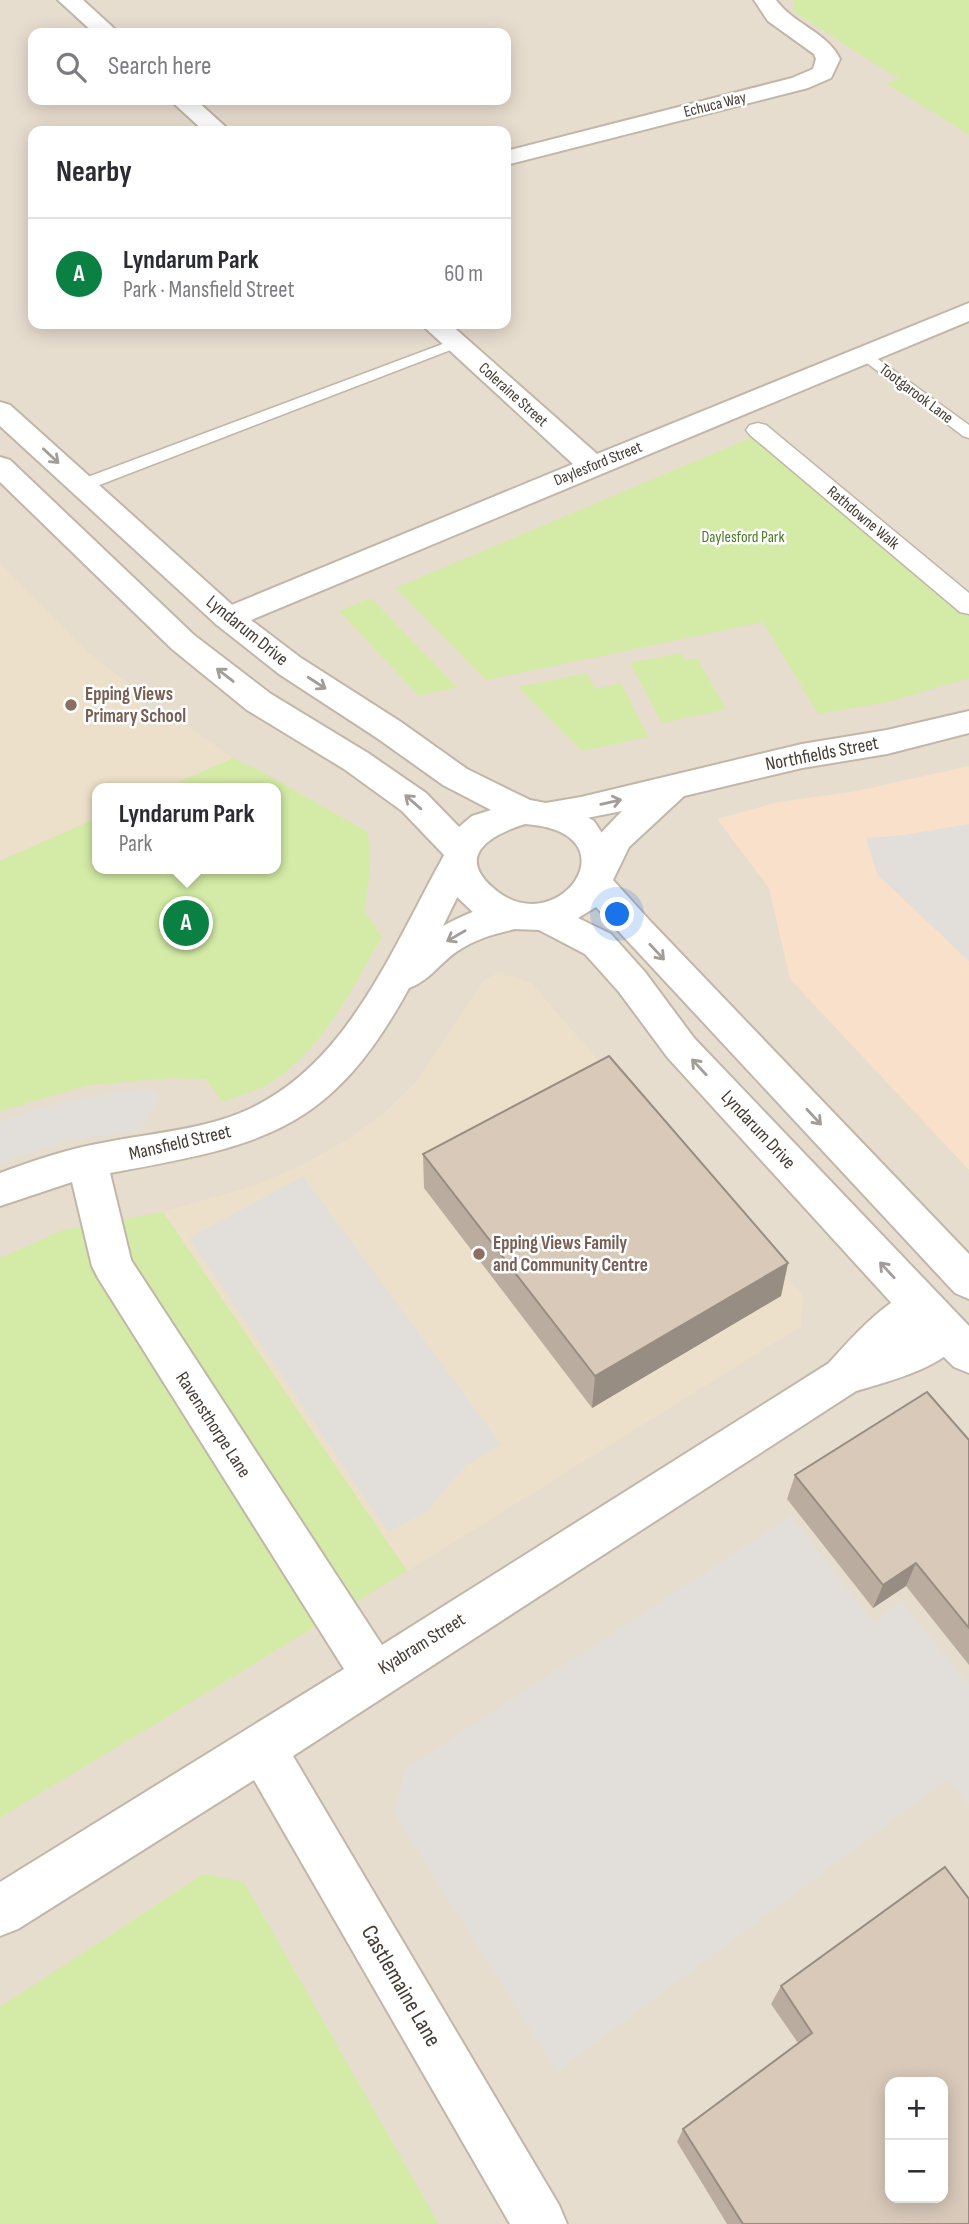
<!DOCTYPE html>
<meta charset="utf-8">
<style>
body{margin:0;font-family:"Sofia Sans Condensed",sans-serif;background:#f7f7f7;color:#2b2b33}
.controls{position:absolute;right:21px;bottom:21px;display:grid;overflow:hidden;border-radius:14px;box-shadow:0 4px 18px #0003}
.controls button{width:63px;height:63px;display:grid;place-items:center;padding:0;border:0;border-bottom:2px solid #e1e1e2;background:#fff;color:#2b2b33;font:35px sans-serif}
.you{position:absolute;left:618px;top:915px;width:24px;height:24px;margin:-18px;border:5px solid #fff;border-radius:50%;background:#1a73e8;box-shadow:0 0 0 10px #1a73e833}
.badge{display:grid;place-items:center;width:46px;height:46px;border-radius:50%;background:#0b8043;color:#fff;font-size:23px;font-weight:700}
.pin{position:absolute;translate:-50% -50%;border:4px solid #fff;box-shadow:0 2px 7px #0006}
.popup{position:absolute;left:92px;top:783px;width:189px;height:91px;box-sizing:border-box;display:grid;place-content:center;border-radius:14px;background:#fff;filter:drop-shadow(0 2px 5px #0005);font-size:23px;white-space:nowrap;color:#7c7c81}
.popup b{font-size:26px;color:#2b2b33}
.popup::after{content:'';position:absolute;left:50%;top:100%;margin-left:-14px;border:14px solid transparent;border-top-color:#fff}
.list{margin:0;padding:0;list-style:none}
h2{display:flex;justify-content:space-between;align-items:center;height:91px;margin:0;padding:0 28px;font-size:30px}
h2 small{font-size:23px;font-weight:400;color:#7c7c81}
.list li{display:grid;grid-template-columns:46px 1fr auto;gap:21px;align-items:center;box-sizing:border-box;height:112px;padding:0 28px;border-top:2px solid #e1e1e2}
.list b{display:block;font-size:26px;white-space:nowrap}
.list p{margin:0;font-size:23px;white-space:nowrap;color:#7c7c81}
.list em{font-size:23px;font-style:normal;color:#7c7c81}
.icon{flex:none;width:38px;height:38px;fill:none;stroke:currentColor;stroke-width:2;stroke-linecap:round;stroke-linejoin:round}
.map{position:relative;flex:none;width:969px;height:2224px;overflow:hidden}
.search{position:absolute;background:#fff;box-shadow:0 4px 18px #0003;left:28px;top:28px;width:483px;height:77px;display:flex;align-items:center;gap:18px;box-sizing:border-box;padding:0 24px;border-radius:14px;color:#7c7c81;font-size:26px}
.panel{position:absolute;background:#fff;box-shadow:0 4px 18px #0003;left:28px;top:126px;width:483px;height:203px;border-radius:14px}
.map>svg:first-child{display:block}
.residential{fill:#e7ddcf;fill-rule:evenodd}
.commercial{fill:#f8e0ca}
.education{fill:#ede0ca}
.green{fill:#d3eba6}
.parking{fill:#e2dfdb}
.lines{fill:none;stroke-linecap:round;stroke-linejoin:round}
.service-casing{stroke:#c1b6a7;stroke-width:3}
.pedestrian-casing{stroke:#c1b6a7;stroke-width:3}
.minor-casing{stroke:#c1b6a7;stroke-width:4}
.tertiary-casing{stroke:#c1b6a7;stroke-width:4}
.service{fill:#fff;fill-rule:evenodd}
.pedestrian{fill:#fff;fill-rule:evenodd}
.minor{fill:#fff;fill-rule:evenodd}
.tertiary{fill:#fff;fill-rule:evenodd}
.wall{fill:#baad9f}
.shaded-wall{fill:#978d82}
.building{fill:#d8c9b9;stroke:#978d82;stroke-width:2;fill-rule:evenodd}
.oneway{stroke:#a29d98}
.education-dot{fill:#8d6e63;stroke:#fff;stroke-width:2.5}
.labels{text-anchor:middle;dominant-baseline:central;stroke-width:5;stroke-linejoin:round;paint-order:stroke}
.far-street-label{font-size:16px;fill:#443b32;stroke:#fff}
.far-park-label{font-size:16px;fill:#4b7a21;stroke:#fff}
.street-label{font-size:19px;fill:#443b32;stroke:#fff}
.education-label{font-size:19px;font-weight:bold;fill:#785e54;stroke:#fff;text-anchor:start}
.near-street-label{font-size:23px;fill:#443b32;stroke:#fff}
</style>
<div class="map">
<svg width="969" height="2224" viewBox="0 0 969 2224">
<rect width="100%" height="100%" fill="#f3ece2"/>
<path class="residential" d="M0,0H793L794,11L969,123V2224H0ZM33,33H506V100H33ZM33,131H506V324H33ZM97,788H275V869H97ZM890,2082H943V2198H890Z"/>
<path class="commercial" d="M969,766V1170L790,979L769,888L717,819L778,802L852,792Z"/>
<g class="education">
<path d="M0,564L86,651L135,689L153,726L178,720L233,758L165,788H97V818L0,860Z"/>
<path d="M499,973L531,983L803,1295L801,1326L407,1571L163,1212L254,1186L304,1164L347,1140L383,1114L416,1082L484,980Z"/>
</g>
<g class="green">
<path d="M793,0H969V135L886,83L899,79L793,11Z"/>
<path d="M757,435L969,610V678L888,702L818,714L763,622L486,680L395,588Z"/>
<path d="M371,598L457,687L419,696L339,611Z"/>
<path d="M681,653L685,660L697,658L726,709L662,723L630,663Z"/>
<path d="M587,673L595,689L621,683L648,737L582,751L518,687Z"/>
<path d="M233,758L257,769L368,832L370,872L364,910L382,937C350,991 321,1055 263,1087C250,1093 236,1097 222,1102L206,1079L171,1078L89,1085L0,1111V861L97,818V869H275V788H165Z"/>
<path d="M163,1212L407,1571L0,1818V1258L63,1230Z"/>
<path d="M203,1874L244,1882L439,2224H0V2007Z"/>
</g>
<g class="parking">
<path d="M969,824V961L877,874L866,838L903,835Z"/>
<path d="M144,1089L155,1090L160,1096L141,1130L69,1140L0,1163V1122L68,1100Z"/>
<path d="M303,1176L501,1444L465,1466L426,1512L388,1532L189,1238Z"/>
<path d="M791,1516L874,1623L900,1601L969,1685V1806L948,1779L557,2071L395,1815L404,1770Z"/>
</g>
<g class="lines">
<defs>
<g id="service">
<path d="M456,339L461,340L463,343L461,346L89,489H77L75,485L77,481Z"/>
<path d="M864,349L969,425V438L963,436L859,357L856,354Z"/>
</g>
<path id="pedestrian" d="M758,423L766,425L969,593V614L960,612L750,435L746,430L750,425Z"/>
<g id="minor">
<path d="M58,0H83L119,33H94Z"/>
<path d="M754,0H776C793,24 827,32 840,59L831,78L808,88L506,165V151L792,78L813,69L816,59L814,54L768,21Z"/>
<path d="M170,100H196L230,131H204Z"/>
<path d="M969,303V321L239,625L228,628L217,625L212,618L217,611L573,464L421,324H450L597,454Z"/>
<path d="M969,711V733L887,754L802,768L684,796L629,847L612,882L600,886L588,882L582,873L602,832L622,811L546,826L534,823L529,814L534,805L581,797L802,744L887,730Z"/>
<path d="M459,846L471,850L476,859L443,926C469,912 503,896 533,906L538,915L533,924C504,933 483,934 456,952C439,964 429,981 409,988C330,1133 262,1145 110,1173L131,1260L382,1645L829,1363C848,1342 891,1292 921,1290C925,1289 932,1293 937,1294L943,1307L938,1317L946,1314L961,1319L967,1332C951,1366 890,1381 856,1391L293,1756L559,2205L567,2224H510L254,1780L18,1929L0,1936V1882L344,1669L98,1278L92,1266L72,1182L0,1206V1173C33,1161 67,1149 102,1143C140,1135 179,1132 217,1121C342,1086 389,952 447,850Z"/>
</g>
<path id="tertiary" d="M0,402L10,405L239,611L301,658L401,722L467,769L530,800L572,808L594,821L613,850L616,862L613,880L651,922L969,1254V1299L955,1293L596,907L578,918L611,934L645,972L694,1038L969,1326V1373L954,1367L907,1320L668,1058L619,992L585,954L539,930L514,929L475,914L456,896L451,886L442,865L444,855L402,811L344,769L247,710L172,649L0,482V457L10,460L194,635L271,694L368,753L426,793L459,827L472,816L491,810L443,785L377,738L279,674L217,625L0,426ZM525,824C639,832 556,946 492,887C455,854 493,834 525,824Z"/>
</defs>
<use href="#service" class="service-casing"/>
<use href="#pedestrian" class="pedestrian-casing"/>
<use href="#minor" class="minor-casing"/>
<use href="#tertiary" class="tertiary-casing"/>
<use href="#service" class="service"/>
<use href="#pedestrian" class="pedestrian"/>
<use href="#minor" class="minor"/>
<use href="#tertiary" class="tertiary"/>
</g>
<g class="wall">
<path d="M423,1154L788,1263L781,1296L592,1408L424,1188Z"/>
<path d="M969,1440V1665L906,1586L873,1608L787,1499L795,1475Z"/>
<path d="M781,1986L969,2224H727L677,2142L683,2129L798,2043L771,2004Z"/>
</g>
<g class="shaded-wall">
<path d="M788,1263L781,1296L592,1408L595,1376Z"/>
<path d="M916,1563L906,1586L873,1608L883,1585Z"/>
</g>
<g class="building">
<path d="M609,1056L788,1263L595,1376L423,1154Z"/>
<path d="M927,1392L969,1440V1628L916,1563L883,1585L795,1475Z"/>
<path d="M945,1867L969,1899V2224H743L683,2129L812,2033L781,1986ZM890,2082H943V2198H890Z"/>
</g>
<defs><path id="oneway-shaft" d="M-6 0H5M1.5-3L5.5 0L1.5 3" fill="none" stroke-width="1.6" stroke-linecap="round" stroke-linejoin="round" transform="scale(1.75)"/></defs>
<g class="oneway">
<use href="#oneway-shaft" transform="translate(51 456) rotate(43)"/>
<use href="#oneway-shaft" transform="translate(225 675) rotate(-142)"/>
<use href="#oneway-shaft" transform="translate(317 683) rotate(33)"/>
<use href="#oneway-shaft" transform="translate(413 802) rotate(-139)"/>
<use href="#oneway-shaft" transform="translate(611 802) rotate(-13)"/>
<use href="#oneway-shaft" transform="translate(456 936) rotate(150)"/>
<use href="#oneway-shaft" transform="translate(657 952) rotate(47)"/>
<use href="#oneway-shaft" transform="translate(699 1067) rotate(-133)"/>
<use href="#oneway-shaft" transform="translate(814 1117) rotate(47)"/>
<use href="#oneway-shaft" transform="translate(887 1270) rotate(-133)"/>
</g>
<g class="education-dot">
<circle cx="71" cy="705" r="7"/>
<circle cx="479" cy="1254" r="7"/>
</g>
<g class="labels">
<g class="far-street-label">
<text transform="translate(715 105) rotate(-14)">Echuca Way</text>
<text transform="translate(916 394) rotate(37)">Tootgarook Lane</text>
<text transform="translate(513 395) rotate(42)">Coleraine Street</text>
<text transform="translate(598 464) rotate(-22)">Daylesford Street</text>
<text transform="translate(863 518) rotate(40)">Rathdowne Walk</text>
</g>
<g class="far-park-label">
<text x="743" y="537">Daylesford Park</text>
</g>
<g class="street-label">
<text transform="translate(247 631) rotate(39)">Lyndarum Drive</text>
<text transform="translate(822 754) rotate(-11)">Northfields Street</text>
<text transform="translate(758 1130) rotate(47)">Lyndarum Drive</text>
<text transform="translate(180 1143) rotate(-13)">Mansfield Street</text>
<text transform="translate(213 1425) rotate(57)">Ravensthorpe Lane</text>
<text transform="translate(422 1644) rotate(-32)">Kyabram Street</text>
</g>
<g class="education-label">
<text x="85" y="694">Epping Views<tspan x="85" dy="22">Primary School</tspan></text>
<text x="493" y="1243">Epping Views Family<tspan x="493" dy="22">and Community Centre</tspan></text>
</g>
<g class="near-street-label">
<text transform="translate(401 1986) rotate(60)">Castlemaine Lane</text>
</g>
</g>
</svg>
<div class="controls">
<button>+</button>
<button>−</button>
</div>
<div class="you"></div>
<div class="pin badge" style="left:186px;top:923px">A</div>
<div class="popup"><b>Lyndarum Park</b>Park</div>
<div class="search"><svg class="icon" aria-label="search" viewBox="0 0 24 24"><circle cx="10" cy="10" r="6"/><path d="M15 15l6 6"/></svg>Search here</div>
<section class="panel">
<h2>Nearby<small></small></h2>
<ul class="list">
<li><span class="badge">A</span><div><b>Lyndarum Park</b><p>Park · Mansfield Street</p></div><em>60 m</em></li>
</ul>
</section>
</div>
